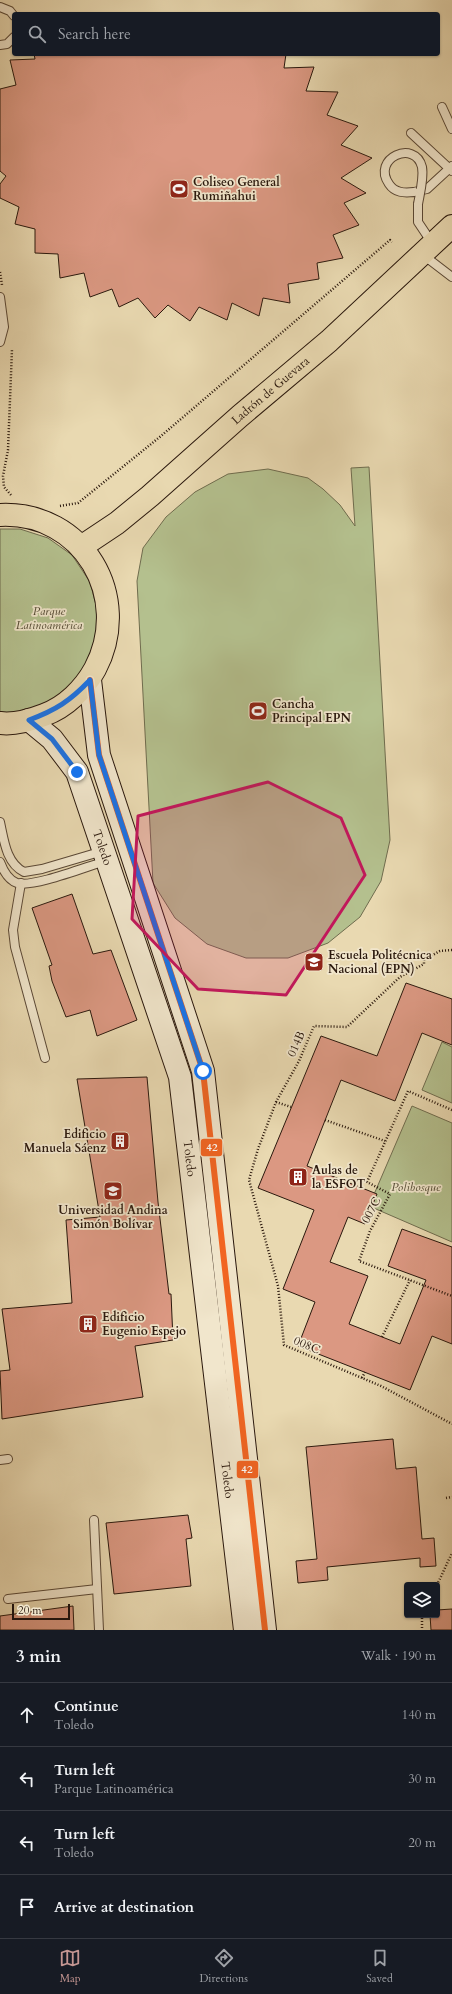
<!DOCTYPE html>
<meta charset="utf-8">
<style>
body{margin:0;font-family:Cardo,serif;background:#242831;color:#f1f3f6}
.controls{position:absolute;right:12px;bottom:12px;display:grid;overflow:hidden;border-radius:4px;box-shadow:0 1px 3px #0004}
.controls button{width:36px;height:36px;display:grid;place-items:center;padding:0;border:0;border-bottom:1px solid #363941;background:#171b24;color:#f1f3f6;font:20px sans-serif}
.scale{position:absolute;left:12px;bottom:10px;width:58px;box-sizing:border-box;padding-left:4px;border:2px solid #2a180d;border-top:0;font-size:11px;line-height:14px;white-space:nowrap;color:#2a180d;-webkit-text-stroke:3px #f1e6cc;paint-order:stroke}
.stop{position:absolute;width:12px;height:12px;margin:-9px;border:3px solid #1a73e8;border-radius:50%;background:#fff}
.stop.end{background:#1a73e8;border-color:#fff;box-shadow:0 1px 4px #0008}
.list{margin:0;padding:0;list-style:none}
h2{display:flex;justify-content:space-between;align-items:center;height:52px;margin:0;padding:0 16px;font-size:17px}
h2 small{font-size:13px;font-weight:400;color:#9ea1a6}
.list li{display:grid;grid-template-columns:26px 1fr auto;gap:12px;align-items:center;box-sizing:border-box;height:64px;padding:0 16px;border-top:1px solid #363941}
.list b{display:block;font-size:15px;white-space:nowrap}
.list p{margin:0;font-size:13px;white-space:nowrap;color:#9ea1a6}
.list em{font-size:13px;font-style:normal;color:#9ea1a6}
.icon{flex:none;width:22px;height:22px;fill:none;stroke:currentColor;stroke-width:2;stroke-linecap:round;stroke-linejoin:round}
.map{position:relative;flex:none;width:452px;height:1630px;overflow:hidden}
.search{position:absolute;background:#171b24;box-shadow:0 1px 3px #0004;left:12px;right:12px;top:12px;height:44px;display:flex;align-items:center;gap:10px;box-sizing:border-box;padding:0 14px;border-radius:4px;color:#9ea1a6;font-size:15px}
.sheet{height:308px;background:#171b24}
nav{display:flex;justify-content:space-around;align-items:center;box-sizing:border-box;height:56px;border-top:1px solid #363941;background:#171b24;font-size:11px;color:#9ea1a6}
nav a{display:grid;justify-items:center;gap:2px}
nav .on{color:#c59692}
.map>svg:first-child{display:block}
.green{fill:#b4c08e;stroke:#6f6c4e}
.building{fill:#db9882;stroke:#2a180d}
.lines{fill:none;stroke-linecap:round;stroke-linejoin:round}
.lane-casing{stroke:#5a4836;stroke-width:10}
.secondary-casing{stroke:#2a180d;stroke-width:24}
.primary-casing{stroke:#2a180d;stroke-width:24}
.path{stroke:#2a180d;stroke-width:2.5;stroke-dasharray:1 2;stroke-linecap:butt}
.lane{stroke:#f1e6cc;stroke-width:8}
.secondary{stroke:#f1e6cc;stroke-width:22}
.primary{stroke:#e9d9b1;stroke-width:22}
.lane-bridge-casing{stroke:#5a4836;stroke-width:10;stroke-linecap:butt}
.lane-bridge{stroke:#f1e6cc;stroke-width:8}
.bus-1-casing{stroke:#f1e6cc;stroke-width:9}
.bus-1{stroke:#f26522;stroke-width:6}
.route{stroke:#1a73e8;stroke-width:5}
.marked{fill:#c2185b;fill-opacity:0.2;stroke:#c2185b;stroke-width:3;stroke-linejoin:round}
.labels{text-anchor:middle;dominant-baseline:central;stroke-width:3.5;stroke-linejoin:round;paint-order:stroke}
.poi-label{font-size:12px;font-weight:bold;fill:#2a180d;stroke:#f1e6cc;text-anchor:start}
.street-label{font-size:12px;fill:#2a180d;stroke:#f1e6cc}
.park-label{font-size:12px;font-style:italic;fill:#534a34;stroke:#f1e6cc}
.line-badge{stroke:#f1e6cc;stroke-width:1.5}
.badge-label{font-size:11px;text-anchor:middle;font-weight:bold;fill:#fff}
</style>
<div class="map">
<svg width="452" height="1630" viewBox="0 0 452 1630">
<rect width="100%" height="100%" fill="#e9d9b1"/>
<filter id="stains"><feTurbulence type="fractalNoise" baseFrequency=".005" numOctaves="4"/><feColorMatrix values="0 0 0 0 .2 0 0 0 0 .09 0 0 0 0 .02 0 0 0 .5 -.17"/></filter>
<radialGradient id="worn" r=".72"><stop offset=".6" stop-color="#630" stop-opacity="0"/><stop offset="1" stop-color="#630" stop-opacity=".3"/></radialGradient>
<g class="green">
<path d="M369,467L390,840L381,881L360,917L328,943L288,958H246L207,944L175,918L153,883L137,581L143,548L166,517L195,492L228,474L268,469L308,478L323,489L340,505L355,526L351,468Z"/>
<path d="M0,529H20L48,538L72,555L90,582L98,613L95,646L81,675L58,698L28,712L0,714Z"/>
<path d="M442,1042L452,1047V1103L422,1090Z"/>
<path d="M412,1106L452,1123V1242L369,1206Z"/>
</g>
<g class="building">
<path d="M34,54H286L284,68L314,67L306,91L338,92L327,115L358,126L341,145L372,158L341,178L366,193L344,203L359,225L333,235L343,258L317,263L319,279L288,284L290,303L263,298L259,316L232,303L227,320L199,307L190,321L168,305L155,318L138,298L119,307L112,289L90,297L84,273L60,278L58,254L35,253V229L15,224L19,207L0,198V184L6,176L0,171V89L16,85L10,60L35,59Z"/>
<path d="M72,894L93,954L111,950L137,1020L97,1036L90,1010L66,1017L52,981L49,966L52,965L32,908Z"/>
<path d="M406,983L452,999V1045L422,1033L395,1101L341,1080L307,1166L377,1194L365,1224L348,1217L330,1262L368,1276L349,1324L400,1344L426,1280L388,1266L402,1229L452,1247V1344L432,1336L410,1390L298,1346L315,1302L283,1289L314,1210L258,1188L321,1036L377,1056Z"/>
<path d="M147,1077L158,1202L169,1294H171L173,1340L135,1346L143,1397L2,1419L0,1371L10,1370L2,1309L72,1303L66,1220L100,1217L77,1079Z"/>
<path d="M393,1439L396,1469L416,1467L422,1539L434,1538L436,1566L420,1567V1558L327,1567L328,1580L298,1583L296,1561L317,1559L306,1447Z"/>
<path d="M188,1515L192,1538L186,1539L191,1586L114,1594L106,1523Z"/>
<path d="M73,1606L74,1630H0V1616Z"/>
<path d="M452,1609V1630H431L430,1615H437V1610Z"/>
</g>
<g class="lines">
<defs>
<g id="lane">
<path d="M0,7L10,11L14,16"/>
<path d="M0,45L7,44L14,37"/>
<path d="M442,107L452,129"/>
<path d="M411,133L452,171"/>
<path d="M414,192L427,189L452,166"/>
<path d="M418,204V222L432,243"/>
<path d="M422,254L452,277"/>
<path d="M0,297L4,327L0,342"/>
<path d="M0,822C4,840 6,863 24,872L42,869L103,851"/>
<path d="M0,862C3,870 8,880 17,883C33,888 88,866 106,861"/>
<path d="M21,883L13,930L15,947L45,1058"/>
<path d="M0,1460L8,1459"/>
<path d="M94,1520L99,1630"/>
<path d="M8,1599L97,1589"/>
</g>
<g id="secondary">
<path d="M90,680L99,755L203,1071L265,1630"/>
<path id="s1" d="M29,720L52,739L77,772L180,1077L245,1630"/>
</g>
<g id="primary">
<path d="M0,515C83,511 133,597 95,669C84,689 66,707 44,715C31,720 15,725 0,723"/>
<path id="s2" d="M81,547L117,523L150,496L240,416L329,341L452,226"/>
</g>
</defs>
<use href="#lane" class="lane-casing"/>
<use href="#secondary" class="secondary-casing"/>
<use href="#primary" class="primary-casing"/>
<g class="path">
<path d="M0,272L2,285"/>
<path d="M11,495L4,487L3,476L8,450L12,349"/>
<path d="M60,506L78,503L161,436L390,240L392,242"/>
<path d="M452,950L440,951L424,960V964L400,977L347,1027L314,1026L299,1061L276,1102L258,1149L249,1180L278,1286L284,1345L381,1386L452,1424"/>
<path d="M276,1102L291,1107"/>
<path d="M452,1110L408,1091L367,1182L390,1194L370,1231L359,1261L452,1296"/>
<path d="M325,1120L385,1141"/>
<path d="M382,1337L410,1280"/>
<path d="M362,1378L365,1372"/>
<path d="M446,1498L452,1497"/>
<path d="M437,1585L452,1553"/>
<path d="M422,1615V1630"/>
</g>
<use href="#lane" class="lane"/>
<use href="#secondary" class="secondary"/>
<use href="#primary" class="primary"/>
<defs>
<path id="lane-bridge" d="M414,192C404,193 395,193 389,184C371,158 415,139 422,167C424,178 420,193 418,204"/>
</defs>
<use href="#lane-bridge" class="lane-bridge-casing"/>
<use href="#lane-bridge" class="lane-bridge"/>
<defs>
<path id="bus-1" d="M90,680L99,755L203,1071L265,1630"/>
</defs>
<use href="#bus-1" class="bus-1-casing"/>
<use href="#bus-1" class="bus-1"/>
</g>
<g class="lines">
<path class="route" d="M77,772L52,739L29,720C56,710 70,701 90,680L99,755L203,1071"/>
</g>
<path class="marked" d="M268,782L341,818L365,875L286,995L198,989L132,919L138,816Z"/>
<defs>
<symbol id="stadium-square" viewBox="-11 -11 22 22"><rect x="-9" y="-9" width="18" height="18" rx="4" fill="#8f2418" stroke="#f1e6cc"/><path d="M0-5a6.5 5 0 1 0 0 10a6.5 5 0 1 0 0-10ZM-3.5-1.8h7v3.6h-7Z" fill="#fff"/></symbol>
<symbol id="university-square" viewBox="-11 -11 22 22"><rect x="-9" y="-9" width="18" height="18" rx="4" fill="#8f2418" stroke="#f1e6cc"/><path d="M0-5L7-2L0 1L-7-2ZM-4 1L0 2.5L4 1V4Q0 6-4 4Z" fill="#fff"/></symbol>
<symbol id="building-square" viewBox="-11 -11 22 22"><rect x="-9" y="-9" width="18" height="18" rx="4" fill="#8f2418" stroke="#f1e6cc"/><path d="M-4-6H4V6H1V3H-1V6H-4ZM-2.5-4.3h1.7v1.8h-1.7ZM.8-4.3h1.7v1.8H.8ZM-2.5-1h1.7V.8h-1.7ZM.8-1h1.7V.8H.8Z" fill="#fff"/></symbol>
</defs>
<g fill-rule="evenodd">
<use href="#stadium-square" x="168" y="178" width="22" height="22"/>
<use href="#stadium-square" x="247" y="700" width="22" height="22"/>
<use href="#university-square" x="303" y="951" width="22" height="22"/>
<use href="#building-square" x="109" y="1130" width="22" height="22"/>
<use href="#building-square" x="287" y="1166" width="22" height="22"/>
<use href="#university-square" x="102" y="1180" width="22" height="22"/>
<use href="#building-square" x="77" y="1313" width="22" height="22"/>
</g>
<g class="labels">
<g class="poi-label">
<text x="193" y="182">Coliseo General<tspan x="193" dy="14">Rumiñahui</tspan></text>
<text x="272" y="704">Cancha<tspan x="272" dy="14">Principal EPN</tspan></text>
<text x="328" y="955">Escuela Politécnica<tspan x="328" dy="14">Nacional (EPN)</tspan></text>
<text x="106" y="1134" text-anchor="end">Edificio<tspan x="106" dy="14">Manuela Sáenz</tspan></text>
<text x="312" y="1170">Aulas de<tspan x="312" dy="14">la ESFOT</tspan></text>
<text x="113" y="1210" text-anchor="middle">Universidad Andina<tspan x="113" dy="14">Simón Bolívar</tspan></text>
<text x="102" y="1317">Edificio<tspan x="102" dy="14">Eugenio Espejo</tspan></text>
</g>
<g class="street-label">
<text stroke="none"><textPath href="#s2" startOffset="246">Ladrón de Guevara</textPath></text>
<text stroke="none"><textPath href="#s1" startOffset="151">Toledo</textPath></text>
<text transform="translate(296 1044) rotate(-66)">014B</text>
<text stroke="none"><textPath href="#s1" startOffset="475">Toledo</textPath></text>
<text transform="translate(371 1210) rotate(-63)">007C</text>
<text transform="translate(307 1345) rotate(23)">008C</text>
<text stroke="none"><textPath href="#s1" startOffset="799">Toledo</textPath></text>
</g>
<g class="park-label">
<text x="49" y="611">Parque<tspan x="49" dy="14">Latinoamérica</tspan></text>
<text x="416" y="1187">Polibosque</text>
</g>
</g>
<g class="line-badge">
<rect x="200" y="1138" width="23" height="19" rx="4" fill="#f26522"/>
<rect x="236" y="1460" width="23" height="19" rx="4" fill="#f26522"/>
</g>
<g class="badge-label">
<text x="212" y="1151">42</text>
<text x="247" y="1473">42</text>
</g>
<rect width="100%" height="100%" filter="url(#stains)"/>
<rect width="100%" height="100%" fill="url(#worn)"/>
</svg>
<div class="controls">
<button><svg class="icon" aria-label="layers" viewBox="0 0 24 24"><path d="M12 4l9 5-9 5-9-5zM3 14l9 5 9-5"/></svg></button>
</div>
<div class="scale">20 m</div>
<div class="stop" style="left:203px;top:1071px"></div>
<div class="stop end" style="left:77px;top:772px"></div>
<div class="search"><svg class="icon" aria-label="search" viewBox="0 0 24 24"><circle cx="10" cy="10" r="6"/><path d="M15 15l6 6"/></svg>Search here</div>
</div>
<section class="sheet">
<h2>3 min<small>Walk · 190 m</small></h2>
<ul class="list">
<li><svg class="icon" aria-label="ahead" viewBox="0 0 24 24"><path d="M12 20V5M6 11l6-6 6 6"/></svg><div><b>Continue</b><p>Toledo</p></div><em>140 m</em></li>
<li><svg class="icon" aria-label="left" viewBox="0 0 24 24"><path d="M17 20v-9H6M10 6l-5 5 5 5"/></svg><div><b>Turn left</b><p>Parque Latinoamérica</p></div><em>30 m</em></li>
<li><svg class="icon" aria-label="left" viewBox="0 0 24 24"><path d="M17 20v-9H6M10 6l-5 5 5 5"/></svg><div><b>Turn left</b><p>Toledo</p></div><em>20 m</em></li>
<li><svg class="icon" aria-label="arrive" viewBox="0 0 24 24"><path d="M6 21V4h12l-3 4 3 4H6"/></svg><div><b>Arrive at destination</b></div></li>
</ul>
</section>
<nav>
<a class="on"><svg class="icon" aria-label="map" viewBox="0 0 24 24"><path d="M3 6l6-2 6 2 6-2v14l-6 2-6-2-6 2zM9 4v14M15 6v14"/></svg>Map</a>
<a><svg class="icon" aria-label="directions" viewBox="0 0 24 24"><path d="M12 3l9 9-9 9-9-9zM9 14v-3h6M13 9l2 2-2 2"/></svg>Directions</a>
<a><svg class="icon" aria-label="saved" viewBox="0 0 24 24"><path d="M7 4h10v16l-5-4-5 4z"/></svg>Saved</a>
</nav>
